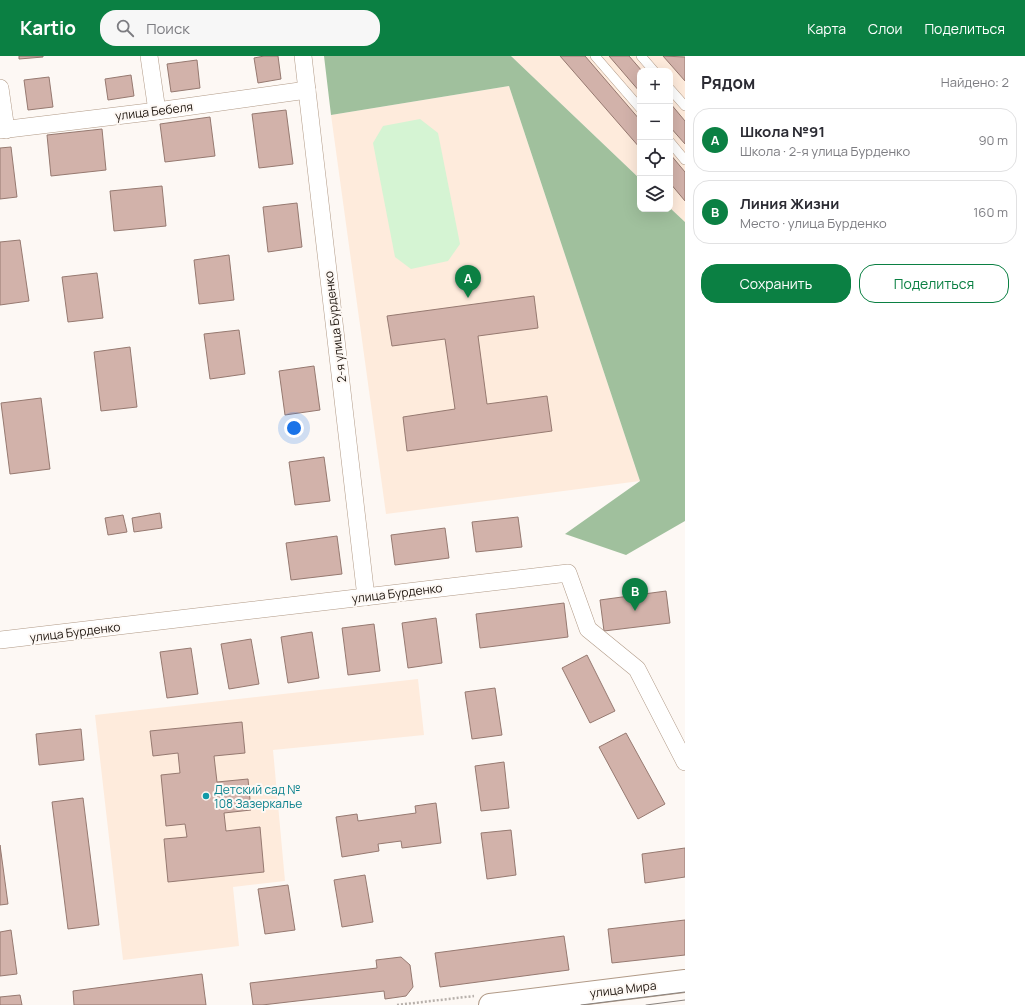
<!DOCTYPE html>
<html lang="ru">
<meta charset="utf-8">
<style>
body{margin:0;font-family:Manrope,sans-serif;background:#f7f7f7;color:#2b2b33}
.controls{position:absolute;right:12px;top:12px;display:grid;overflow:hidden;border-radius:8px;box-shadow:0 4px 16px #0002}
.controls button{width:36px;height:36px;display:grid;place-items:center;padding:0;border:0;border-bottom:1px solid #e1e1e2;background:#fff;color:#2b2b33;font:20px sans-serif}
.you{position:absolute;left:294px;top:372px;width:14px;height:14px;margin:-10px;border:3px solid #fff;border-radius:50%;background:#1a73e8;box-shadow:0 0 0 6px #1a73e833}
.badge{display:grid;place-items:center;width:26px;height:26px;border-radius:50%;background:#0b8043;color:#fff;font-size:13px;font-weight:700}
.pin{position:absolute;translate:-50% -33px;filter:drop-shadow(0 1px 2px #0008)}
.pin::after{content:'';position:absolute;top:21px;width:14px;height:12px;background:inherit;clip-path:polygon(0 0,100% 0,50% 100%)}
.list{margin:0;padding:0;list-style:none}
h2{display:flex;justify-content:space-between;align-items:center;height:52px;margin:0;padding:0 16px;font-size:17px}
h2 small{font-size:13px;font-weight:400;color:#7c7c81}
.list li{display:grid;grid-template-columns:26px 1fr auto;gap:12px;align-items:center;box-sizing:border-box;height:64px;margin:0 8px 8px;padding:0 8px;border:1px solid #e1e1e2;border-radius:16px}
.list b{display:block;font-size:15px;white-space:nowrap}
.list p{margin:0;font-size:13px;white-space:nowrap;color:#7c7c81}
.list em{font-size:13px;font-style:normal;color:#7c7c81}
.actions{display:flex;gap:8px;padding:12px 16px}
.actions a{flex:1;padding:9px 0;border:1px solid #0b8043;border-radius:16px;text-align:center;font-size:14px;color:#0b8043}
.actions .main{background:#0b8043;color:#fff}
.icon{flex:none;width:22px;height:22px;fill:none;stroke:currentColor;stroke-width:2;stroke-linecap:round;stroke-linejoin:round}
.map{position:relative;flex:none;width:685px;height:949px;overflow:hidden}
header{display:flex;align-items:center;gap:24px;box-sizing:border-box;height:56px;padding:0 20px;background:#0b8043;color:#fff}
header strong{font-size:19px}
nav{display:flex;gap:22px;margin-inline-start:auto;font-size:14px}
.search{width:280px;height:36px;background:#f7f7f7;display:flex;align-items:center;gap:10px;box-sizing:border-box;padding:0 14px;border-radius:16px;color:#7c7c81;font-size:15px}
main{display:flex}
aside{flex:1;background:#fff}
.map>svg:first-child{display:block}
.built{fill:#feebdc}
.green{fill:#d5f4d3}
.forest{fill:#a0c09d}
.building{fill:#d2b2aa;stroke:#967970}
.lines{fill:none;stroke-linecap:round;stroke-linejoin:round}
.lane-casing{stroke:#b19a87;stroke-width:10}
.street-casing{stroke:#b19a87;stroke-width:18}
.secondary-casing{stroke:#b19a87;stroke-width:24}
.path{stroke:#b7b0ab;stroke-width:2.5;stroke-dasharray:2 2;stroke-linecap:butt}
.lane{stroke:#fff;stroke-width:9}
.street{stroke:#fff;stroke-width:17}
.secondary{stroke:#fff;stroke-width:22}
.tram{stroke:#89827d;stroke-width:1}
.culture-dot{fill:#0f9aa8;stroke:#fdf8f4;stroke-width:1.5}
.labels{text-anchor:middle;dominant-baseline:central;stroke-width:4;stroke-linejoin:round;paint-order:stroke}
.street-label{font-size:12px;fill:#1c130c;stroke:#fdf8f4}
.culture-label{font-size:12px;fill:#0d838f;stroke:#fdf8f4;text-anchor:start}
</style>
<header>
<strong>Kartio</strong>
<div class="search"><svg class="icon" aria-label="search" viewBox="0 0 24 24"><circle cx="10" cy="10" r="6"/><path d="M15 15l6 6"/></svg>Поиск</div>
<nav><a>Карта</a><a>Слои</a><a>Поделиться</a></nav>
</header>
<main>
<div class="map">
<svg width="685" height="949" viewBox="0 0 685 949">
<rect width="100%" height="100%" fill="#fdf8f4"/>
<g class="built">
<path d="M511,0H685V166L670,152V15H640V123Z"/>
<path d="M509,30L640,425L386,458L331,59Z"/>
<path d="M418,623L424,679L273,694L285,825L233,831L239,890L123,904L95,659Z"/>
</g>
<path class="green" d="M420,63L438,77L460,188L448,205L411,213L395,201L373,87L383,70Z"/>
<path class="forest" d="M324,0H511L640,123V153H670V152L685,166V465L626,499L565,478L640,425L509,30L331,59Z"/>
<g class="building">
<path d="M19,0H43V1L19,3Z"/>
<path d="M264,0H278L281,23L258,27L254,2Z"/>
<path d="M560,0H585L640,64V92Z"/>
<path d="M609,0H629L642,15H640V36Z"/>
<path d="M663,0L685,1V25Z"/>
<path d="M197,4L200,32L171,36L167,8Z"/>
<path d="M131,19L134,40L108,44L105,23Z"/>
<path d="M49,21L53,51L28,54L24,24Z"/>
<path d="M670,47L685,65V88L670,71Z"/>
<path d="M286,54L293,108L259,112L252,58Z"/>
<path d="M210,61L215,100L165,106L160,68Z"/>
<path d="M102,73L106,114L51,120L47,79Z"/>
<path d="M11,91L17,141L0,143V92Z"/>
<path d="M670,98L685,116V145L670,127Z"/>
<path d="M162,130L166,170L114,175L110,135Z"/>
<path d="M297,147L302,191L268,196L263,151Z"/>
<path d="M20,184L29,245L0,249V186Z"/>
<path d="M229,199L234,244L199,248L194,204Z"/>
<path d="M97,217L103,262L68,266L62,221Z"/>
<path d="M534,240L538,272L478,280L487,348L547,340L552,375L407,395L403,361L455,353L445,283L392,290L387,260Z"/>
<path d="M239,274L245,318L210,323L204,278Z"/>
<path d="M130,291L137,351L101,355L94,296Z"/>
<path d="M314,310L320,354L285,359L279,315Z"/>
<path d="M41,342L50,413L10,418L1,347Z"/>
<path d="M324,401L330,445L295,449L289,406Z"/>
<path d="M160,457L162,472L134,476L132,462Z"/>
<path d="M123,459L127,476L108,479L105,462Z"/>
<path d="M518,461L522,491L476,496L472,466Z"/>
<path d="M445,472L449,502L395,509L391,479Z"/>
<path d="M337,480L342,518L291,524L286,487Z"/>
<path d="M666,535L670,567L604,575L600,544Z"/>
<path d="M564,547L568,581L480,592L476,558Z"/>
<path d="M436,562L442,607L408,612L402,567Z"/>
<path d="M374,568L380,615L348,619L342,572Z"/>
<path d="M312,576L319,622L288,627L281,581Z"/>
<path d="M251,583L259,628L229,633L221,588Z"/>
<path d="M191,592L198,638L167,642L160,596Z"/>
<path d="M587,599L615,655L590,667L562,612Z"/>
<path d="M495,632L502,679L472,683L465,636Z"/>
<path d="M242,666L245,697L214,700L217,726L248,723L251,754L224,757L226,775L260,771L264,816L168,826L164,783L187,781L185,768L166,770L161,719L180,717L178,697L153,700L150,675Z"/>
<path d="M81,673L84,704L39,709L36,678Z"/>
<path d="M626,677L665,748L638,763L599,691Z"/>
<path d="M504,706L509,752L481,755L475,710Z"/>
<path d="M83,742L99,869L68,873L52,746Z"/>
<path d="M436,747L441,787L402,792L401,785L378,788L379,795L342,801L336,761L357,758L358,765L416,757L415,750Z"/>
<path d="M511,774L516,819L487,823L481,777Z"/>
<path d="M0,789L8,848L0,849Z"/>
<path d="M685,792V821L645,827L642,798Z"/>
<path d="M365,819L373,866L342,871L334,824Z"/>
<path d="M288,829L295,874L265,878L258,833Z"/>
<path d="M685,864V899L612,907L608,873Z"/>
<path d="M11,874L17,918L0,920V876Z"/>
<path d="M564,880L569,914L440,931L435,897Z"/>
<path d="M401,901L410,909L413,931L406,940L385,943L384,935L262,949H253L250,927L377,912L376,904Z"/>
<path d="M202,918L206,949H74L73,935Z"/>
<path d="M20,939L22,949H0V941Z"/>
</g>
<g class="lines">
<defs>
<g id="lane">
<path d="M595,0L640,52"/>
<path d="M641,0L654,15"/>
<path d="M670,33L685,50"/>
<path d="M670,86L685,104"/>
</g>
<g id="street">
<path d="M149,0L157,55"/>
<path d="M303,0L366,541"/>
<path d="M0,32L6,74"/>
<path d="M0,74L157,55L307,34"/>
<path d="M0,584L568,517L588,573L637,613L685,706"/>
</g>
<path id="secondary" d="M490,949L685,925"/>
</defs>
<use href="#lane" class="lane-casing"/>
<use href="#street" class="street-casing"/>
<use href="#secondary" class="secondary-casing"/>
<path class="path" d="M397,949L474,940"/>
<use href="#lane" class="lane"/>
<use href="#street" class="street"/>
<use href="#secondary" class="secondary"/>
<g class="tram">
<path d="M581,949L685,936"/>
<path d="M646,949L685,944"/>
</g>
</g>
<circle class="culture-dot" cx="206" cy="740" r="4"/>
<g class="labels">
<g class="street-label">
<text transform="translate(154 55) rotate(-7)">улица Бебеля</text>
<text transform="translate(335 271) rotate(-97)">2-я улица Бурденко</text>
<text transform="translate(397 537) rotate(-7)">улица Бурденко</text>
<text transform="translate(75 576) rotate(-7)">улица Бурденко</text>
<text transform="translate(623 933) rotate(-7)">улица Мира</text>
</g>
<g class="culture-label">
<text x="214" y="733">Детский сад №<tspan x="214" dy="14">108 Зазеркалье</tspan></text>
</g>
</g>
</svg>
<div class="controls">
<button>+</button>
<button>−</button>
<button><svg class="icon" aria-label="locate" viewBox="0 0 24 24"><circle cx="12" cy="12" r="6"/><path d="M12 2v4M12 18v4M2 12h4M18 12h4"/></svg></button>
<button><svg class="icon" aria-label="layers" viewBox="0 0 24 24"><path d="M12 4l9 5-9 5-9-5zM3 14l9 5 9-5"/></svg></button>
</div>
<div class="you"></div>
<div class="pin badge" style="left:468px;top:242px">A</div>
<div class="pin badge" style="left:635px;top:555px">B</div>
</div>
<aside>
<h2>Рядом<small>Найдено: 2</small></h2>
<ul class="list">
<li><span class="badge">A</span><div><b>Школа №91</b><p>Школа · 2-я улица Бурденко</p></div><em>90 m</em></li>
<li><span class="badge">B</span><div><b>Линия Жизни</b><p>Место · улица Бурденко</p></div><em>160 m</em></li>
</ul>
<div class="actions"><a class="main">Сохранить</a><a>Поделиться</a></div>
</aside>
</main>
